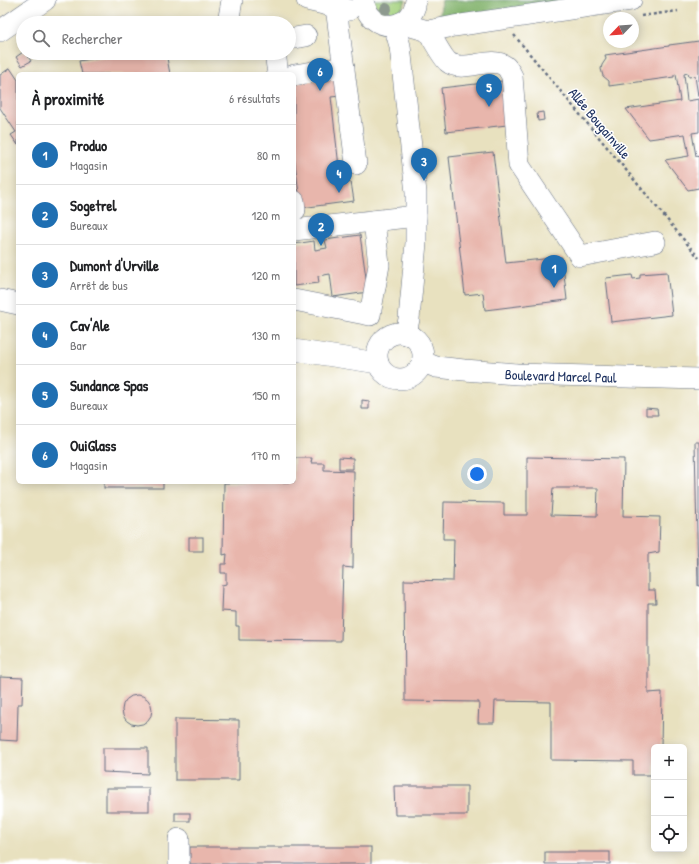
<!DOCTYPE html>
<html lang="fr">
<meta charset="utf-8">
<style>
body{margin:0;font-family:"Patrick Hand",sans-serif;background:#f6f6f6;color:#202124}
.controls{position:absolute;right:12px;bottom:12px;display:grid;overflow:hidden;border-radius:6px;box-shadow:0 2px 10px #0003}
.controls button{width:36px;height:36px;display:grid;place-items:center;padding:0;border:0;border-bottom:1px solid #e0e0e0;background:#fff;color:#202124;font:20px sans-serif}
.compass{position:absolute;left:603px;top:12px;width:36px;height:36px;border-radius:50%;background:#fff;box-shadow:0 2px 10px #0003;rotate:245deg}
.you{position:absolute;left:477px;top:474px;width:14px;height:14px;margin:-10px;border:3px solid #fff;border-radius:50%;background:#1a73e8;box-shadow:0 0 0 6px #1a73e833}
.badge{display:grid;place-items:center;width:26px;height:26px;border-radius:50%;background:#1f6fb2;color:#fff;font-size:13px;font-weight:700}
.pin{position:absolute;translate:-50% -33px;filter:drop-shadow(0 1px 2px #0008)}
.pin::after{content:'';position:absolute;top:21px;width:14px;height:12px;background:inherit;clip-path:polygon(0 0,100% 0,50% 100%)}
.list{margin:0;padding:0;list-style:none}
h2{display:flex;justify-content:space-between;align-items:center;height:52px;margin:0;padding:0 16px;font-size:17px}
h2 small{font-size:13px;font-weight:400;color:#757577}
.list li{display:grid;grid-template-columns:26px 1fr auto;gap:12px;align-items:center;box-sizing:border-box;height:60px;padding:0 16px;border-top:1px solid #e0e0e0}
.list b{display:block;font-size:15px;white-space:nowrap}
.list p{margin:0;font-size:13px;white-space:nowrap;color:#757577}
.list em{font-size:13px;font-style:normal;color:#757577}
.icon{flex:none;width:22px;height:22px;fill:none;stroke:currentColor;stroke-width:2;stroke-linecap:round;stroke-linejoin:round}
.map{position:relative;flex:none;width:699px;height:864px;overflow:hidden}
.search{position:absolute;background:#fff;box-shadow:0 2px 10px #0003;left:16px;top:16px;width:280px;height:44px;display:flex;align-items:center;gap:10px;box-sizing:border-box;padding:0 14px;border-radius:22px;color:#757577;font-size:15px}
.panel{position:absolute;background:#fff;box-shadow:0 2px 10px #0003;left:16px;top:72px;width:280px;height:412px;border-radius:6px}
.map>svg:first-child{display:block}
.green{fill:#a5d27f;stroke:#60806e}
.forest{fill:#84b46e;stroke:#507266}
.building{fill:#e8b6ac;fill-rule:evenodd}
.lines{fill:none;stroke-linecap:round;stroke-linejoin:round}
.minor-casing{stroke:#636d80;stroke-width:22}
.path{stroke:#636d80;stroke-width:2.5;stroke-dasharray:3 3;stroke-linecap:butt}
.minor{stroke:#fff;stroke-width:21}
.tree{fill:#8e9a8f}
.labels{text-anchor:middle;dominant-baseline:central;stroke-width:3;stroke-linejoin:round;paint-order:stroke}
.street-label{font-size:14px;fill:#1b2f5e;stroke:#fff}
</style>
<div class="map">
<svg width="699" height="864" viewBox="0 0 699 864">
<rect width="100%" height="100%" fill="#fff"/>
<filter id="ink" filterUnits="userSpaceOnUse"><feTurbulence type="fractalNoise" baseFrequency=".025" numOctaves="2"/><feDisplacementMap in="SourceGraphic" scale="8" xChannelSelector="R" yChannelSelector="G"/><feConvolveMatrix kernelMatrix="1 2 1 2 8 2 1 2 1" color-interpolation-filters="sRGB"/></filter>
<filter id="wash" filterUnits="userSpaceOnUse"><feTurbulence type="fractalNoise" baseFrequency=".012" numOctaves="4" result="noise"/><feDisplacementMap in="SourceGraphic" scale="16" xChannelSelector="R" yChannelSelector="G"/><feGaussianBlur stdDeviation="0.9" result="paint"/><feColorMatrix in="noise" values="0 0 0 0 0 0 0 0 0 0 0 0 0 0 0 0 0 1.4 0 .05"/><feComposite in="paint" operator="in"/></filter>
<g filter="url(#wash)">
<rect width="100%" height="100%" fill="#e8e1bf"/>
<path class="green" d="M374,0H406C404,4 403,8 399,11C389,18 377,11 374,0Z"/>
<path class="forest" d="M442,0H592L439,19Z"/>
<g id="blocks">
<g class="building">
<path d="M699,41V96H698L695,76L689,77L688,73L684,74L687,101L699,99V132L692,133L696,156L699,155V188L688,190L665,160L689,156L685,134L649,139L626,109L680,101L676,74L674,75V77L609,86V81L603,76L601,69L602,65L606,59L605,55L669,46V45Z"/>
<path d="M23,52L26,53L31,61L22,66L16,57Z"/>
<path d="M126,53H168L169,57L167,58L170,74H82L79,61Z"/>
<path d="M10,68L18,80V145L11,135L16,132L0,108V75Z"/>
<path d="M337,77L340,96L331,97L341,184L351,182L354,201L301,208L294,156V83Z"/>
<path d="M502,81L507,125L446,132L441,88Z"/>
<path d="M543,112L544,120L538,121L537,113Z"/>
<path d="M493,152L506,263L562,257L567,300L485,310L483,293L465,295L449,157Z"/>
<path d="M360,235L368,292L333,297L330,274L318,276L319,283L294,286V244L314,241L315,250L327,248L325,240Z"/>
<path d="M667,272L672,315L611,322L606,278L632,275L633,279L640,278V274Z"/>
<path d="M362,400L369,401V409H362Z"/>
<path d="M646,408L657,409L658,415H646Z"/>
<path d="M695,442H699V586H698Z"/>
<path d="M339,457L353,458V469H339Z"/>
<path d="M527,457L624,459L623,516L660,517L659,552L648,554V590H655L656,603H648V693L662,692L661,747H654V775H633V761L551,760V702L495,701L494,723H478L479,702L405,701L404,580L453,581L454,539H443L444,502L504,503V515H527ZM553,488H598L597,516L551,515Z"/>
<path d="M294,458H312L311,463H324V470L354,471L353,568L343,567L341,641L239,640V626H236V612L221,611L222,585L226,584V573H221V564H226L227,554L223,555L224,483L294,482Z"/>
<rect x="104" y="482" width="59" height="6"/>
<rect x="189" y="537" width="14" height="14"/>
<path d="M0,677L23,678L22,704H18L17,741L0,740Z"/>
<circle cx="137" cy="710" r="15"/>
<path d="M175,719L239,720V780H175Z"/>
<path d="M103,748H148V774L103,772Z"/>
<path d="M394,786H467V815H395Z"/>
<rect x="106" y="788" width="43" height="23"/>
<rect x="175" y="813" width="15" height="8"/>
<rect x="190" y="847" width="181" height="17"/>
<rect x="545" y="852" width="65" height="12"/>
</g>
</g>
</g>
<g filter="url(#ink)">
<use href="#blocks" fill-opacity="0" stroke="#636d80" stroke-width="1"/>
<g class="lines">
<defs>
<g id="minor">
<path d="M307,0L349,10"/>
<path d="M363,0C369,34 413,33 416,0"/>
<path d="M336,7L356,164"/>
<path d="M228,23L232,0"/>
<path d="M400,23L428,31L454,26L631,0"/>
<path d="M394,25L400,46L416,193V243L409,319L406,334"/>
<path d="M0,31L45,0"/>
<path d="M428,31C433,39 442,57 448,62C462,74 492,55 505,66C508,68 510,73 512,76L519,165L580,256L655,242"/>
<path d="M289,39L306,36"/>
<path d="M275,53L278,74"/>
<path d="M294,75L344,67"/>
<path d="M294,201L295,210"/>
<path d="M294,230L416,216"/>
<path d="M0,300L18,304"/>
<path d="M294,300L370,315L379,265L374,221"/>
<circle cx="400" cy="356" r="23"/>
<path d="M294,350L378,363"/>
<path id="s1" d="M423,362L436,367L464,370L517,374L699,379"/>
<path d="M179,839V864"/>
</g>
</defs>
<use href="#minor" class="minor-casing"/>
<g class="path">
<path d="M641,16L678,11"/>
<path d="M514,35L699,258"/>
</g>
<use href="#minor" class="minor"/>
</g>
<circle class="tree" cx="386" cy="9" r="6"/>
</g>
<g class="labels">
<g class="street-label">
<text transform="translate(600 123) rotate(50)">Allée Bougainville</text>
<text stroke="none"><textPath href="#s1" startOffset="139">Boulevard Marcel Paul</textPath></text>
</g>
</g>
</svg>
<div class="controls">
<button>+</button>
<button>−</button>
<button><svg class="icon" aria-label="locate" viewBox="0 0 24 24"><circle cx="12" cy="12" r="6"/><path d="M12 2v4M12 18v4M2 12h4M18 12h4"/></svg></button>
</div>
<svg class="compass" viewBox="-18 -18 36 36"><path d="M0-13l5 13h-10z" fill="#e53935"/><path d="M0 13l5-13h-10z" fill="#757577"/></svg>
<div class="you"></div>
<div class="pin badge" style="left:554px;top:288px">1</div>
<div class="pin badge" style="left:321px;top:246px">2</div>
<div class="pin badge" style="left:424px;top:181px">3</div>
<div class="pin badge" style="left:339px;top:193px">4</div>
<div class="pin badge" style="left:489px;top:107px">5</div>
<div class="pin badge" style="left:320px;top:91px">6</div>
<div class="search"><svg class="icon" aria-label="search" viewBox="0 0 24 24"><circle cx="10" cy="10" r="6"/><path d="M15 15l6 6"/></svg>Rechercher</div>
<section class="panel">
<h2>À proximité<small>6 résultats</small></h2>
<ul class="list">
<li><span class="badge">1</span><div><b>Produo</b><p>Magasin</p></div><em>80 m</em></li>
<li><span class="badge">2</span><div><b>Sogetrel</b><p>Bureaux</p></div><em>120 m</em></li>
<li><span class="badge">3</span><div><b>Dumont d'Urville</b><p>Arrêt de bus</p></div><em>120 m</em></li>
<li><span class="badge">4</span><div><b>Cav'Ale</b><p>Bar</p></div><em>130 m</em></li>
<li><span class="badge">5</span><div><b>Sundance Spas</b><p>Bureaux</p></div><em>150 m</em></li>
<li><span class="badge">6</span><div><b>OuiGlass</b><p>Magasin</p></div><em>170 m</em></li>
</ul>
</section>
</div>
